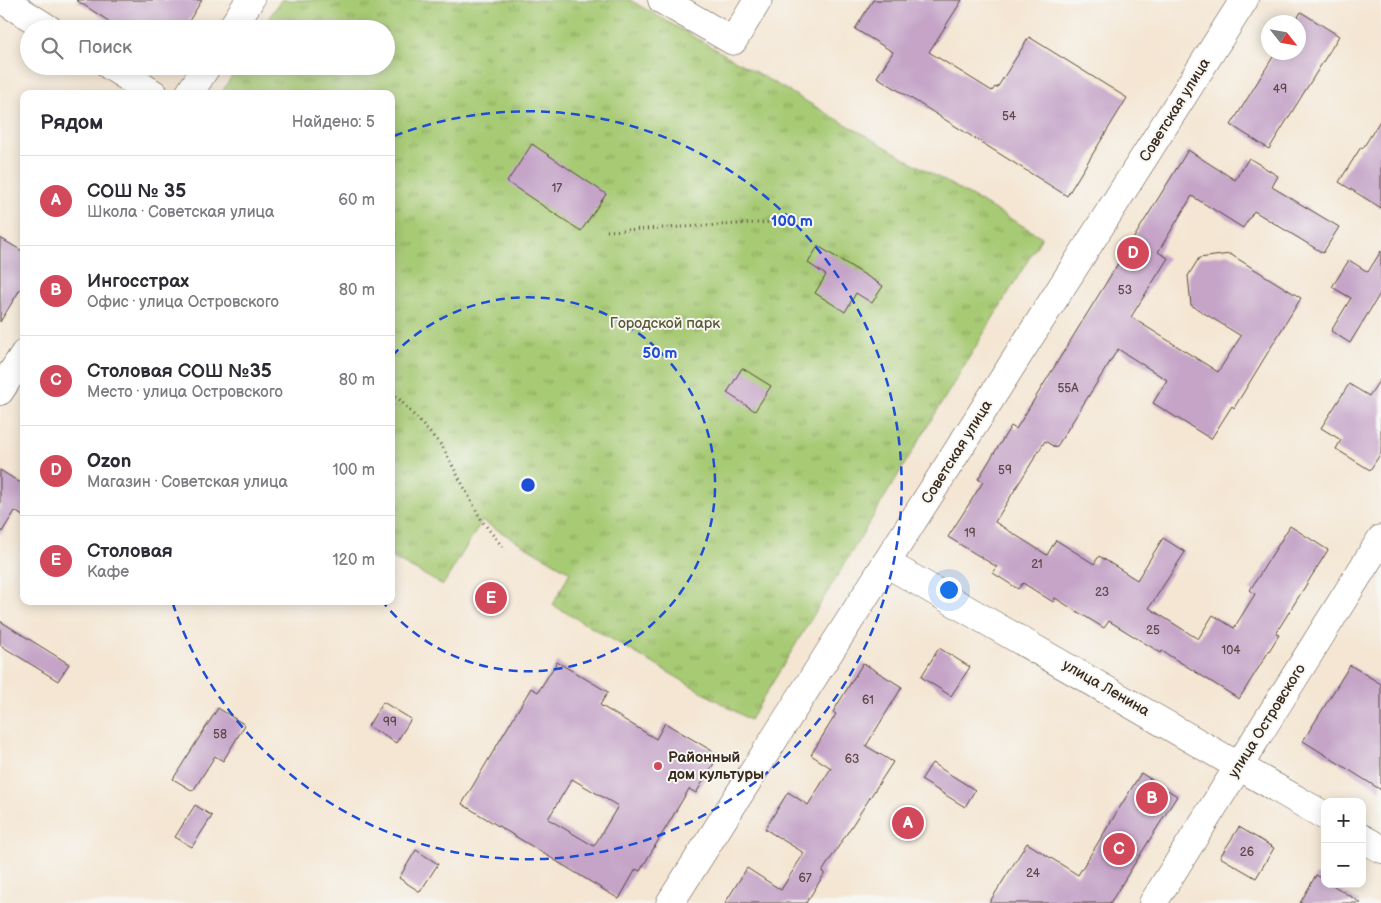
<!DOCTYPE html>
<html lang="ru">
<meta charset="utf-8">
<style>
body{margin:0;font-family:"Balsamiq Sans",sans-serif;background:#f2f2f3;color:#2b2b33}
.controls{position:absolute;right:15px;bottom:15px;display:grid;overflow:hidden;border-radius:10px;box-shadow:0 2px 12px #0003}
.controls button{width:45px;height:45px;display:grid;place-items:center;padding:0;border:0;border-bottom:1px solid #e1e1e2;background:#fff;color:#2b2b33;font:25px sans-serif}
.compass{position:absolute;left:1261px;top:15px;width:45px;height:45px;border-radius:50%;background:#fff;box-shadow:0 2px 12px #0003;rotate:121deg}
.you{position:absolute;left:948px;top:589px;width:18px;height:18px;margin:-12px;border:4px solid #fff;border-radius:50%;background:#1a73e8;box-shadow:0 0 0 8px #1a73e833}
.badge{display:grid;place-items:center;width:32px;height:32px;border-radius:50%;background:#d1495b;color:#fff;font-size:16px;font-weight:700}
.pin{position:absolute;translate:-50% -50%;border:2px solid #fff;box-shadow:0 1px 5px #0006}
.list{margin:0;padding:0;list-style:none}
h2{display:flex;justify-content:space-between;align-items:center;height:65px;margin:0;padding:0 20px;font-size:21px}
h2 small{font-size:16px;font-weight:400;color:#7c7c81}
.list li{display:grid;grid-template-columns:32px 1fr auto;gap:15px;align-items:center;box-sizing:border-box;height:90px;padding:0 20px;border-top:1px solid #e1e1e2}
.list b{display:block;font-size:19px;white-space:nowrap}
.list p{margin:0;font-size:16px;white-space:nowrap;color:#7c7c81}
.list em{font-size:16px;font-style:normal;color:#7c7c81}
.icon{flex:none;width:28px;height:28px;fill:none;stroke:currentColor;stroke-width:2;stroke-linecap:round;stroke-linejoin:round}
.map{position:relative;flex:none;width:1381px;height:903px;overflow:hidden}
.search{position:absolute;background:#fff;box-shadow:0 2px 12px #0003;left:20px;top:20px;width:375px;height:55px;display:flex;align-items:center;gap:12px;box-sizing:border-box;padding:0 18px;border-radius:28px;color:#7c7c81;font-size:19px}
.panel{position:absolute;background:#fff;box-shadow:0 2px 12px #0003;left:20px;top:90px;width:375px;height:515px;border-radius:10px}
.map>svg:first-child{display:block}
.park{fill:url(#park-tufts);stroke:#717a49}
.building{fill:#c5a4c8;fill-rule:evenodd}
.lines{fill:none;stroke-linecap:round;stroke-linejoin:round}
.minor-casing{stroke:#574639;stroke-width:29}
.tertiary-casing{stroke:#574639;stroke-width:29}
.path{stroke:#574639;stroke-width:3;stroke-dasharray:1 4;stroke-linecap:butt}
.minor{stroke:#fff;stroke-width:28}
.tertiary{stroke:#fff;stroke-width:28}
.ring{fill:none;stroke:#1d4ed8;stroke-width:2.5;stroke-dasharray:9 6}
.poi-dot{fill:#d1495b;stroke:#f6f6f2;stroke-width:2}
.labels{text-anchor:middle;dominant-baseline:central;stroke-width:4;stroke-linejoin:round;paint-order:stroke}
.number-label{font-size:12px;fill:#5e4848}
.street-label{font-size:15px;fill:#3b2a1e;stroke:#f6f6f2}
.park-label{font-size:15px;fill:#5b5a38;stroke:#f6f6f2}
.poi-label{font-size:15px;font-weight:bold;fill:#3b2a1e;stroke:#f6f6f2;text-anchor:start}
.centre{fill:#1d4ed8;stroke:#f6f6f2;stroke-width:2.5}
.ring-label{font-size:15px;text-anchor:middle;font-weight:bold;fill:#1d4ed8;stroke:#f6f6f2;stroke-width:4;stroke-linejoin:round;paint-order:stroke}
</style>
<div class="map">
<svg width="1381" height="903" viewBox="0 0 1381 903">
<defs>
<pattern id="park-tufts" width="24" height="20" patternUnits="userSpaceOnUse" patternTransform="scale(1.25)"><rect width="24" height="20" fill="#a7ca74"/><path d="M3 7l-1-3M5 7V3M7 7l1-3M15 17l-1-3M17 17v-4M19 17l1-3" fill="none" stroke="#89a45f"/></pattern>
</defs>
<rect width="100%" height="100%" fill="#f6f6f2"/>
<filter id="ink" filterUnits="userSpaceOnUse"><feTurbulence type="fractalNoise" baseFrequency=".02" numOctaves="2"/><feDisplacementMap in="SourceGraphic" scale="10" xChannelSelector="R" yChannelSelector="G"/><feConvolveMatrix kernelMatrix="1 2 1 2 8 2 1 2 1" color-interpolation-filters="sRGB"/></filter>
<filter id="wash" filterUnits="userSpaceOnUse"><feTurbulence type="fractalNoise" baseFrequency=".0096" numOctaves="4" result="noise"/><feDisplacementMap in="SourceGraphic" scale="20" xChannelSelector="R" yChannelSelector="G"/><feGaussianBlur stdDeviation="1.12" result="paint"/><feColorMatrix in="noise" values="0 0 0 0 0 0 0 0 0 0 0 0 0 0 0 0 0 1.4 0 .05"/><feComposite in="paint" operator="in"/></filter>
<g filter="url(#wash)">
<rect width="100%" height="100%" fill="#f4e6d3"/>
<path class="park" d="M281,0H630L1042,237L750,720L553,605L570,572L482,521L443,585L391,557V94H221L238,66H386V29H262Z"/>
<g id="blocks">
<g class="building">
<path d="M76,0H202L184,29H121Z"/>
<path d="M873,0H962L929,52L992,91L995,87L997,88L1029,37L1127,98L1067,196L877,77L893,52L855,29Z"/>
<path d="M1301,12L1339,36L1269,149L1231,125L1276,52H1298V22H1295Z"/>
<path d="M1381,119V208L1339,182L1361,147L1363,148Z"/>
<path d="M532,144L606,194L581,231L507,182Z"/>
<path d="M1188,150L1235,180L1249,158L1278,176L1272,187L1339,227L1323,253L1254,211L1243,228L1192,196L1158,252L1168,258L1131,317L1218,372L1241,336L1191,305L1188,276L1199,258L1230,254L1301,298L1234,408L1232,406L1211,439L1153,403L1167,380L1118,349L1056,448L1045,441L995,522L1047,555L1056,540L1094,564L1099,556L1137,580L1163,538L1185,552L1149,608L1198,639L1213,615L1234,628L1255,594L1250,590L1290,526L1328,550L1276,633L1279,635L1239,699L1162,651L1161,653L1109,621L1104,628L1055,598L1053,602L1023,583L1018,589L993,573L997,567L948,537L983,482L978,479L1011,426L1016,429Z"/>
<path d="M0,238L24,252V283L0,322Z"/>
<path d="M818,246L883,286L872,303L856,293L845,312L815,293L826,275L808,263Z"/>
<path d="M1381,251V292L1350,343L1331,331L1351,298L1332,287L1349,260L1368,272Z"/>
<path d="M742,368L771,386L755,411L727,393Z"/>
<path d="M1381,378V453L1370,470L1336,449L1341,440L1321,428L1349,384L1369,396Z"/>
<path d="M0,470L24,485V517L15,511L0,535Z"/>
<path d="M0,621L69,664L58,681L0,645Z"/>
<path d="M939,648L970,667L951,696L921,677Z"/>
<path d="M557,662L608,692L600,705L656,739L665,723L719,755L696,793L689,789L640,871L636,869L619,899L462,804L531,688L538,692ZM572,779L618,806L594,846L548,819Z"/>
<path d="M863,663L902,687L866,746L893,762L822,872L825,873L806,903H725L747,868L781,890L804,853L765,829L788,792L808,805L831,768L811,755L836,714L833,712Z"/>
<path d="M1350,665L1381,684V790L1303,741Z"/>
<path d="M383,702L411,719L396,743L368,726Z"/>
<path d="M218,708L245,725L223,761L215,756L193,791L173,779Z"/>
<path d="M932,763L975,790L965,807L921,780Z"/>
<path d="M1141,773L1177,796L1110,903H989L1027,843L1078,875Z"/>
<path d="M195,805L212,816L192,847L175,837Z"/>
<path d="M1239,827L1274,848L1256,878L1220,857Z"/>
<path d="M416,850L438,864L420,892L399,878Z"/>
<path d="M1316,875L1325,880V884H1331L1361,903H1300Z"/>
</g>
</g>
</g>
<g filter="url(#ink)">
<use href="#blocks" fill-opacity="0" stroke="#574639" stroke-width="1"/>
<g class="lines">
<defs>
<g id="minor">
<path d="M3,0L49,29"/>
<path d="M110,66L154,94"/>
<path d="M0,391L24,354"/>
</g>
<g id="tertiary">
<path d="M662,0L733,41L758,0"/>
<path d="M231,29L250,0"/>
<path d="M189,94L207,66"/>
<path d="M886,563L1325,816"/>
<path d="M1362,838L1381,849"/>
<path d="M670,903L1244,0"/>
<path d="M1153,903L1381,539"/>
</g>
</defs>
<use href="#minor" class="minor-casing"/>
<use href="#tertiary" class="tertiary-casing"/>
<g class="path">
<path d="M607,231L814,220"/>
<path d="M391,394L400,400L442,446L482,521L505,550"/>
</g>
<use href="#minor" class="minor"/>
<use href="#tertiary" class="tertiary"/>
</g>
</g>
<g class="ring">
<path d="M392 356A187 187 0 1 1 382 601"/>
<path d="M394 136A374 374 0 1 1 173 604"/>
</g>
<circle class="poi-dot" cx="658" cy="766" r="5"/>
<g class="labels">
<g class="number-label">
<text x="1280" y="89">49</text>
<text x="1009" y="116">54</text>
<text x="557" y="188">17</text>
<text x="1125" y="290">53</text>
<text x="1068" y="388">55А</text>
<text x="1005" y="470">59</text>
<text x="970" y="533">19</text>
<text x="1037" y="564">21</text>
<text x="1102" y="592">23</text>
<text x="1153" y="630">25</text>
<text x="1231" y="650">104</text>
<text x="868" y="700">61</text>
<text x="390" y="722">99</text>
<text x="220" y="734">58</text>
<text x="852" y="759">63</text>
<text x="1247" y="852">26</text>
<text x="1033" y="873">24</text>
<text x="805" y="878">67</text>
</g>
<g class="street-label">
<text transform="translate(1175 110) rotate(-58)">Советская улица</text>
<text transform="translate(957 452) rotate(-58)">Советская улица</text>
<text transform="translate(1106 688) rotate(30)">улица Ленина</text>
<text transform="translate(1267 721) rotate(-58)">улица Островского</text>
</g>
<g class="park-label">
<text x="665" y="323">Городской парк</text>
</g>
<g class="poi-label">
<text x="668" y="757">Районный<tspan x="668" dy="17">дом культуры</tspan></text>
</g>
</g>
<circle cx="528" cy="485" r="8" class="centre"/>
<g class="ring-label">
<text x="792" y="226">100 m</text>
<text x="660" y="358">50 m</text>
</g>
</svg>
<div class="controls">
<button>+</button>
<button>−</button>
</div>
<svg class="compass" viewBox="-18 -18 36 36"><path d="M0-13l5 13h-10z" fill="#e53935"/><path d="M0 13l5-13h-10z" fill="#7c7c81"/></svg>
<div class="you"></div>
<div class="pin badge" style="left:908px;top:823px">A</div>
<div class="pin badge" style="left:1152px;top:798px">B</div>
<div class="pin badge" style="left:1119px;top:849px">C</div>
<div class="pin badge" style="left:1133px;top:253px">D</div>
<div class="pin badge" style="left:491px;top:598px">E</div>
<div class="search"><svg class="icon" aria-label="search" viewBox="0 0 24 24"><circle cx="10" cy="10" r="6"/><path d="M15 15l6 6"/></svg>Поиск</div>
<section class="panel">
<h2>Рядом<small>Найдено: 5</small></h2>
<ul class="list">
<li><span class="badge">A</span><div><b>СОШ № 35</b><p>Школа · Советская улица</p></div><em>60 m</em></li>
<li><span class="badge">B</span><div><b>Ингосстрах</b><p>Офис · улица Островского</p></div><em>80 m</em></li>
<li><span class="badge">C</span><div><b>Столовая СОШ №35</b><p>Место · улица Островского</p></div><em>80 m</em></li>
<li><span class="badge">D</span><div><b>Ozon</b><p>Магазин · Советская улица</p></div><em>100 m</em></li>
<li><span class="badge">E</span><div><b>Столовая</b><p>Кафе</p></div><em>120 m</em></li>
</ul>
</section>
</div>
